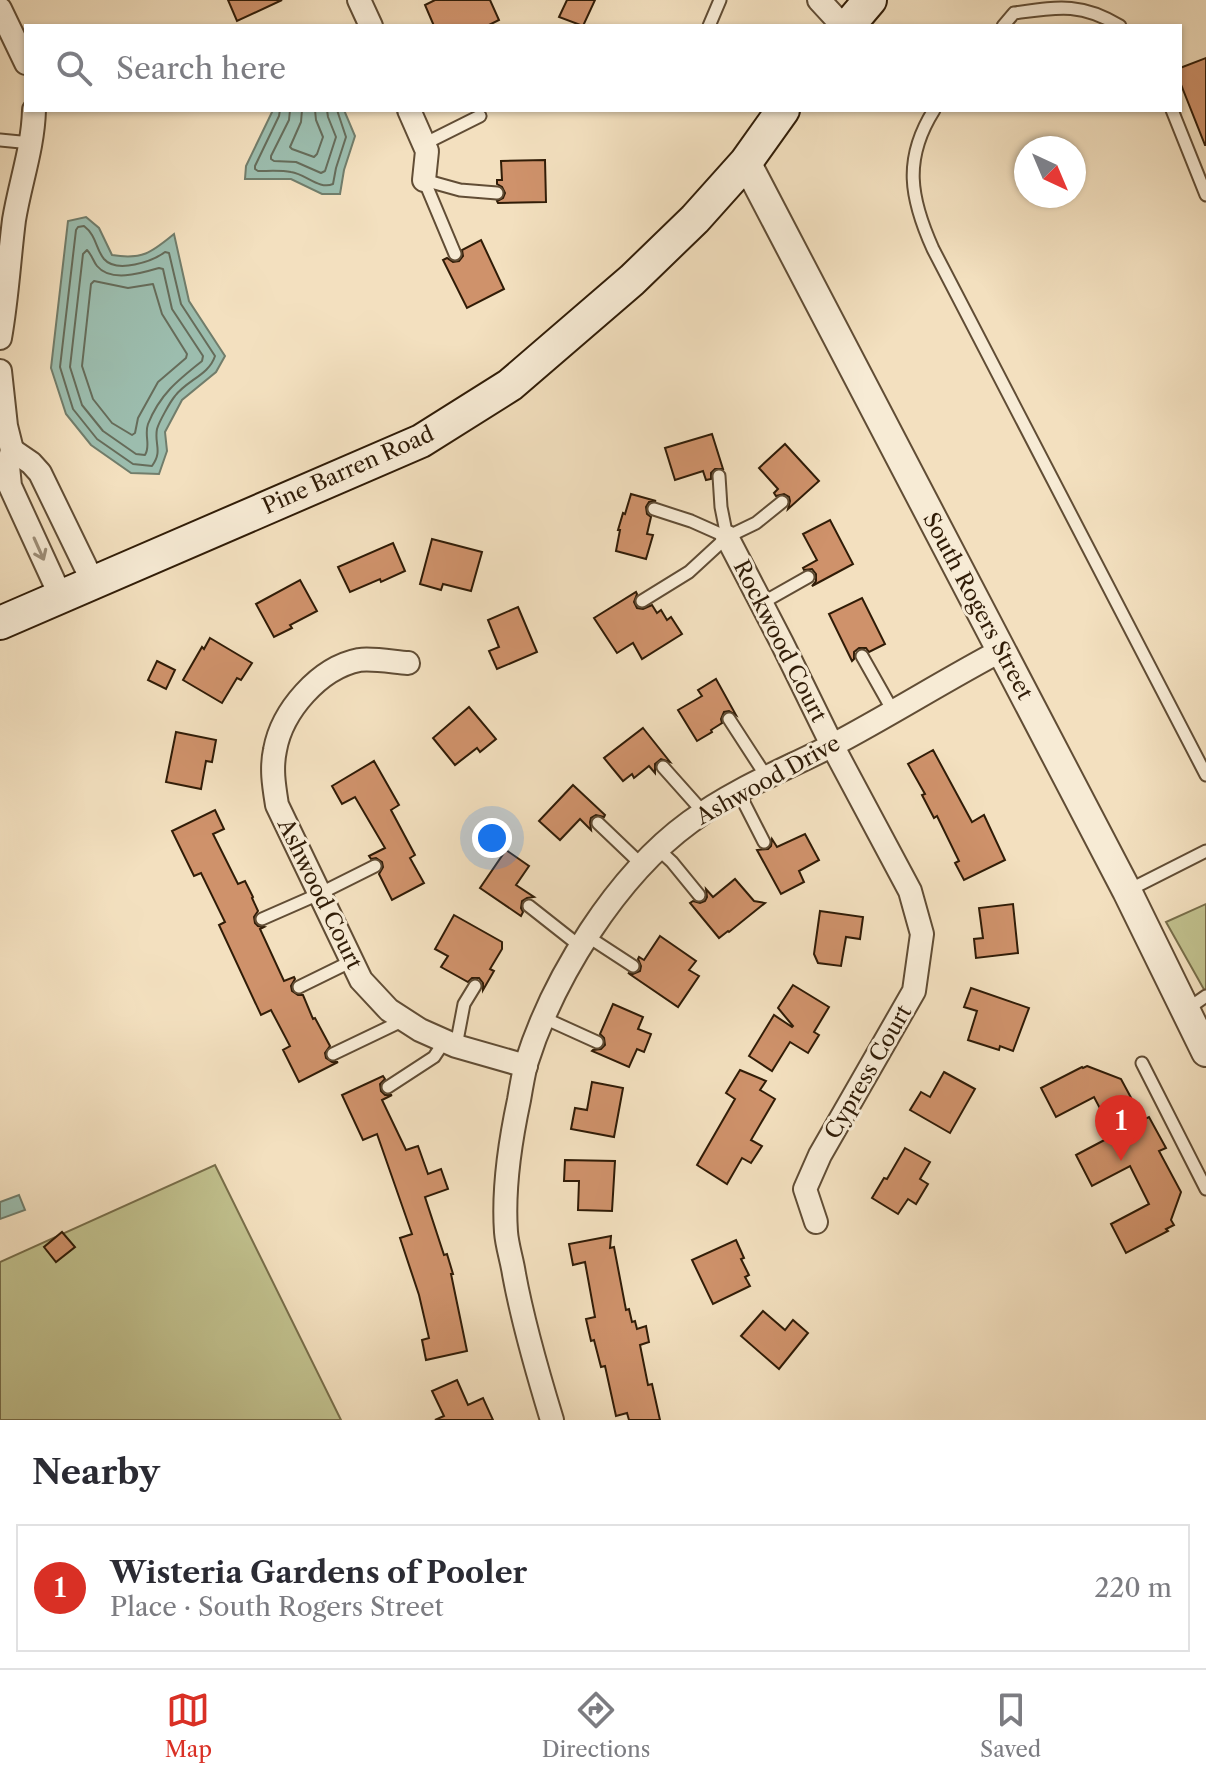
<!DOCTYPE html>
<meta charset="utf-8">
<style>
body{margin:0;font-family:"Libre Caslon Text",serif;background:#f7f7f7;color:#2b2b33}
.compass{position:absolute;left:1014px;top:136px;width:72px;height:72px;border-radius:50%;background:#fff;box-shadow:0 2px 6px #0004;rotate:136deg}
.you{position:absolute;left:492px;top:838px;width:28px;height:28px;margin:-20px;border:6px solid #fff;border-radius:50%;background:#1a73e8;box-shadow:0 0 0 12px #1a73e833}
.badge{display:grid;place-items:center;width:52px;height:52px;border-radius:50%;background:#d93025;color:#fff;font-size:26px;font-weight:700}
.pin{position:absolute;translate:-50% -66px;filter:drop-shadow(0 2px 4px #0008)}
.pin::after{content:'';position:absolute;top:42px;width:28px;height:24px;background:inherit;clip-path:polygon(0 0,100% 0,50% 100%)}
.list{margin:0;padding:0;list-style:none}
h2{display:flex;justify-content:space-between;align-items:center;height:104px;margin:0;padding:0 32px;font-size:34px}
h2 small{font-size:26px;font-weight:400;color:#7c7c81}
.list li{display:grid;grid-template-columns:52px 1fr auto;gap:24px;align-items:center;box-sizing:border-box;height:128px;margin:0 16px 16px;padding:0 16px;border:2px solid #e1e1e2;border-radius:0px}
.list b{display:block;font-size:30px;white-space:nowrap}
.list p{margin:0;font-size:26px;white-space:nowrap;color:#7c7c81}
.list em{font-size:26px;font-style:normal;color:#7c7c81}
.icon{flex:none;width:44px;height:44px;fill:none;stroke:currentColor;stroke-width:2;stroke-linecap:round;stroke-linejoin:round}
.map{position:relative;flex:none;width:1206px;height:1420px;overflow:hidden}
.search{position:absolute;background:#fff;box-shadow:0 2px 6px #0004;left:24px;right:24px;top:24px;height:88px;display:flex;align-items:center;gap:20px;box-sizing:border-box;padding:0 28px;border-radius:0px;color:#7c7c81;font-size:30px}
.sheet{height:248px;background:#fff}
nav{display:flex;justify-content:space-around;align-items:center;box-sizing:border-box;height:112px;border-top:2px solid #e1e1e2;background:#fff;font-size:22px;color:#7c7c81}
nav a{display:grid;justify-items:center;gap:4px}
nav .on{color:#d93025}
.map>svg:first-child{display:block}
.green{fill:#c1c18e;stroke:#786e4a;stroke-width:2}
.water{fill:#9cbdae;stroke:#717d6b;stroke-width:2}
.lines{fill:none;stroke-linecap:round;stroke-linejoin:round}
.shore{stroke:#666c5a;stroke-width:2}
.building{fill:#cf926b;stroke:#301c07;stroke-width:2}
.service-casing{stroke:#614d35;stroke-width:15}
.minor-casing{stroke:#614d35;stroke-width:26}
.tertiary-casing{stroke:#614d35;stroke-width:32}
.secondary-casing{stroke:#301c07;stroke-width:36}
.service{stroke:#f7ebd5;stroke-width:11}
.minor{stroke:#f7ebd5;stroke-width:22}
.tertiary{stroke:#f7ebd5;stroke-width:28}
.secondary{stroke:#f7ebd5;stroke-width:32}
.oneway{stroke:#9d8e78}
.labels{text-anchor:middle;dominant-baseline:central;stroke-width:6;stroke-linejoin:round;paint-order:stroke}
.street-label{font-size:22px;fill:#301c07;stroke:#f7ebd5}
</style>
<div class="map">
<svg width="1206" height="1420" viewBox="0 0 1206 1420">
<rect width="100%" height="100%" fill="#f3e0bf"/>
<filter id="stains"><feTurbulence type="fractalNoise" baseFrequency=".0025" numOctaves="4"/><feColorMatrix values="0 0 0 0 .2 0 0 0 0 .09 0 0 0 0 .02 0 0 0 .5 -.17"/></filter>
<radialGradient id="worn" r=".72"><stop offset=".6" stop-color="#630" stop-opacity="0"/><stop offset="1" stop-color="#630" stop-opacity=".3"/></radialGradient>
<g class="green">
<path d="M1206,904V993L1166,922Z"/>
<path d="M215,1165L341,1420H0V1262Z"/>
</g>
<g class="water">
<path d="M273,110H344L355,136L344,170L340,194H322L291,179H245L246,166Z"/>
<path d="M86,217L99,228L112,255C142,260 151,253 174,234L189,301L225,356L216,372L182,400L165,432L167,451L159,474L131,473L91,445L66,414L51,368L68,221Z"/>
<path d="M19,1195L25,1210L0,1219V1202Z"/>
</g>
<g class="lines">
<g class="shore">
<path d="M280,110L279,116L255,166V169L258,171C269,171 281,170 291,172C306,174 319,190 333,184L336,168L346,137L337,110"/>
<path d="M290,110L289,120L271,156V159L274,161L296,162L321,173L325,171L336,137L328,117L327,110"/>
<path d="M302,110L301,122L290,147L292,149L314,157L317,154L323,137L316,120L315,110"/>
<path d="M84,226C97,236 95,248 104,259C117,274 153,261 165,252L169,253L181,304L215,356C209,375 187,380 175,396C170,402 159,422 157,429C154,444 163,451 152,466L133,464L97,439L73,409L60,367L76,230L78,227Z"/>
<path d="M87,250C92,255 93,261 97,266C111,283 142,273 159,268L163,269L172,309L203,356L202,361C178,380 160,394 148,424C144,435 151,446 145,455L136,454L103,431L82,405L70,367L83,254Z"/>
<path d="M94,281L128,288L153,284L162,314L187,354L186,358L158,382L138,418L135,433L132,435L112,423L93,399L82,366L91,284Z"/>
</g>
</g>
<g class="building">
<path d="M228,0H282L237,21Z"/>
<path d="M435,0H490L499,20L487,26H434L425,5Z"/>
<path d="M567,0H595L583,26L559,17Z"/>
<path d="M1206,58V145H1205L1180,82V68Z"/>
<path d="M545,160L546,202L498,203L497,201L503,198L505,193L502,187L497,184V180H502L501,161Z"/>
<path d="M481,240L504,289L467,308L443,260L447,258L453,262L459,261L463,256L462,250Z"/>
<path d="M712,434L723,469H715L711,473V479L706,480L703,471L675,480L665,448Z"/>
<path d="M785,444L819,481L788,509L790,501L789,497L784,494L776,496L774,493L778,489L759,468Z"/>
<path d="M631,494L656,501L649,502L646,507L647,514L651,517L647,534L653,535L646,559L616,551L620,530H618L623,513L625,514Z"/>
<path d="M830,520L853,564L812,586L816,581V574L812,569L804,570L803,568L817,560L803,534Z"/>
<path d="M432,539L482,552L471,591L443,584L441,590L420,584Z"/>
<path d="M393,543L405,571L381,582L380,579L350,592L338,567Z"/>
<path d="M300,580L317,611L290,625L292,628L274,637L256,604Z"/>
<path d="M636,592L637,594L634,602L637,608L643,609L652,605L657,613L661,610L667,620L671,617L682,634L642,659L633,643L617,653L594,618Z"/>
<path d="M862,598L885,644L869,652L866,648H859L854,652V659L852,661L829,614Z"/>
<path d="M518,607L537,652L497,669L489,651L499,647L488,620Z"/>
<path d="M210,638L252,663L241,680L237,678L222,703L183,680L202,647L204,649Z"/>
<path d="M157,661L175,670L166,689L148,680Z"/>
<path d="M716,679L736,715L729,711L724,712L721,719L722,723L711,730L712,732L697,741L678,710L702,696L698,690Z"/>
<path d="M469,707L496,739L480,752L477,748L455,765L433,738Z"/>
<path d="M643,728L670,762L661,759L655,764V773L649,766L634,778L632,774L623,781L604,758Z"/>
<path d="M176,732L216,740L212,762L206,761L201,789L166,782Z"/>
<path d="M933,750L972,822L984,815L1005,860L964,880L955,863L959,861L937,816L934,818L922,795L925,794L908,764Z"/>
<path d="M374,761L399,805L391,810L415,855L410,858L424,883L392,900L379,874L383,867L382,862L376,858L371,859L369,856L385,848L355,797L342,804L332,786Z"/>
<path d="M573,785L605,815L604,817L596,815L591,818L590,822L591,830L580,819L560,840L539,821Z"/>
<path d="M215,810L224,829L213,834L238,884L245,881L253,897L252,898L258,911L254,917L255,923L258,926L264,927L260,929L284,981L294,977L295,979L291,986L292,991L298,995H303L313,1019L315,1018L330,1046L325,1053L326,1058L332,1062H338L299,1082L283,1050L290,1046L271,1010L261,1015L219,925L225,922L201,873L194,876L172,831Z"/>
<path d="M805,834L819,860L799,871L804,882L781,894L757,850L768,849L771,846L772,839L777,847Z"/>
<path d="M506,850L529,866L516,885L534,897L527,898L522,901L521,908L523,912L521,916L480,888Z"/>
<path d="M735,879L754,901L765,903L729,932L728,931L719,938L690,903L693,901L700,903L705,901L707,897L706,889L713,897Z"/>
<path d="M1013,904L1018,953L976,958L974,939L983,938L979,908Z"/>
<path d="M820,911L863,917L860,939L846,937L841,966L818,963L814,954Z"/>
<path d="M454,915L502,942V949L490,969L494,971L483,990V983L479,978H472L468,982L441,967L448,956L435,949Z"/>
<path d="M660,936L696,961L689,970L699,976L678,1007L628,973L633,974L640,971L641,966L638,959L639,957L644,960Z"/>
<path d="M793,985L829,1007L814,1032L819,1035L808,1053L790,1042L772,1071L749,1056L774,1015L792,1027L793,1026L778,1008Z"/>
<path d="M971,988L1029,1008L1013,1051L1000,1046L999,1050L968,1040L977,1011L964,1007Z"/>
<path d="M613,1004L643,1017L638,1029L651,1034L644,1052L637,1049L629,1067L592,1051L593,1050L601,1049L605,1045L604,1038L600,1034Z"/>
<path d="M1087,1066L1121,1079L1143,1120L1149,1117L1166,1148L1159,1151L1181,1192L1171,1220L1174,1225L1166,1229L1168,1231L1126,1253L1111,1224L1149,1204L1130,1166L1092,1186L1076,1155L1114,1135L1094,1097L1056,1117L1041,1088L1082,1067L1083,1068Z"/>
<path d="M740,1070L766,1081L760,1090L775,1099L751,1140L762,1146L751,1163L742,1158L727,1184L697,1165L735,1099L726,1093Z"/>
<path d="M944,1072L975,1089L950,1133L910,1110L921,1092L930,1097Z"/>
<path d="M383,1076L385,1079L380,1084L381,1091L385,1095H392L382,1100L406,1150L418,1146L428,1174L441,1169L448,1189L425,1197L444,1255L447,1254L453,1274H451L467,1351L426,1360L422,1340L429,1338L419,1295L400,1238L412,1234L377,1134L363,1140L342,1095Z"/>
<path d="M592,1082L623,1088L614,1137L571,1129L575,1108L587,1110Z"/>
<path d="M905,1148L930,1162L920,1179L928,1184L916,1204L908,1199L898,1214L872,1198L884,1178L887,1179Z"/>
<path d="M565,1160L615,1161L612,1211L578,1210L579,1181H564Z"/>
<path d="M62,1232L75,1247L56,1262L44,1247Z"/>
<path d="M611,1236L610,1248L614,1247L626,1310L629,1309L632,1322L635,1321L637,1329L646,1326L649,1342L640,1345L648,1385L652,1384L660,1420H629L627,1413L616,1416L605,1366L601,1367L594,1340L591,1341L586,1319L595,1317L585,1262L573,1265L569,1244Z"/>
<path d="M736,1240L744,1258L741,1259L749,1275L745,1277L750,1286L713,1304L692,1260Z"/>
<path d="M763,1311L785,1330L793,1320L808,1333L779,1369L741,1336Z"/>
<path d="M457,1380L468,1405L483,1398L493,1420H435L444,1416L432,1391Z"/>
</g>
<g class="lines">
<defs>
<g id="service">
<path d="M709,26L720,0"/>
<path d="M1003,26L1014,13C1057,7 1081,2 1120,26"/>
<path d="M934,110C903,159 910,198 933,249L1206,775"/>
<path d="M1172,110L1206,195"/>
<path d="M0,140L31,143"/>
<path d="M424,144L480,116"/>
<path d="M424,180L455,254"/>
<path d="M424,180L460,190L497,193"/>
<path d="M719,476L721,507L727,537"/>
<path d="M654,509L691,521L727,537"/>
<path d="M642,601L689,572L727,537L756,523L782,502"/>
<path d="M762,603L808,577"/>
<path d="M862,656L893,711"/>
<path d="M729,719L766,776"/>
<path d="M663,767L704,813"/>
<path d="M738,791L764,842"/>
<path d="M598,823L642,865"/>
<path d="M658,849L672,862L699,895"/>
<path d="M1127,891L1206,851"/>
<path d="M529,906L581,947"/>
<path d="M262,919L319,894L375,866"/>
<path d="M587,936L633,966"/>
<path d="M299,987L352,961"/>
<path d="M1186,1010L1206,996"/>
<path d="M544,1018L597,1042"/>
<path d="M456,1046L464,1004L475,986"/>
<path d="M333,1054L404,1020"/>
<path d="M1142,1063L1206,1189"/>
<path d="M388,1087L434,1057L444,1042"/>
</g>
<g id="minor">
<path d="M359,0L371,26"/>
<path d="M819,0L843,26"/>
<path d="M0,9L26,63"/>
<path d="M409,110L427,151L424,180"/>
<path d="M0,338C7,299 9,260 14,220C20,183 33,148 34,110"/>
<path d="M0,371L6,426L12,450L8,466L10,486L61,597"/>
<path d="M12,450L31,463L40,473L93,582"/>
<path d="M727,537L782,643L832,745L910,891L922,934L914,991L820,1155L805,1189L816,1222"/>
<path d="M408,663C394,662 372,658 359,660C319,668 282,711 275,750C271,769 274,786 277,805L361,980L389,1010L420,1030L456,1046L526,1066"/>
<path d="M552,1420C537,1371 523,1323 514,1274C512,1260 507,1246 506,1232C503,1190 510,1142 519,1100C521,1088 523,1076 526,1064C553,978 616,876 690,822C735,789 784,770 833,745C890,715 945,680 1002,650"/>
</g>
<path id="tertiary" d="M746,162L1127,891L1206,1052"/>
<g id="secondary">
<path d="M848,26L870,0"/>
<path d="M0,623L421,441L510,385L632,280L695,219L746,162L783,110"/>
</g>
</defs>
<use href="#service" class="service-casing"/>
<use href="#minor" class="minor-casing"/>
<use href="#tertiary" class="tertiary-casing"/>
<use href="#secondary" class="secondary-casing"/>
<use href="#service" class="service"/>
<use href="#minor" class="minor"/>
<use href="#tertiary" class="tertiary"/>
<use href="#secondary" class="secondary"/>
</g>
<defs><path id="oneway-shaft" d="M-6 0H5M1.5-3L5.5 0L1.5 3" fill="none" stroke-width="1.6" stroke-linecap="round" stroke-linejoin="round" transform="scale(2)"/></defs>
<use class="oneway" href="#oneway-shaft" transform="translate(39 549) rotate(66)"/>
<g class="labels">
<g class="street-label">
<text transform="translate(348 470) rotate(-24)">Pine Barren Road</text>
<text transform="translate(978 606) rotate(62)">South Rogers Street</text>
<text transform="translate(780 641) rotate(63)">Rockwood Court</text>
<text transform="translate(768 780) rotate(-29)">Ashwood Drive</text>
<text transform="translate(320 894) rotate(64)">Ashwood Court</text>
<text transform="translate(868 1072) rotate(-60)">Cypress Court</text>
</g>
</g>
<rect width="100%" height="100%" filter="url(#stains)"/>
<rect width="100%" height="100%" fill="url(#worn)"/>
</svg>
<svg class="compass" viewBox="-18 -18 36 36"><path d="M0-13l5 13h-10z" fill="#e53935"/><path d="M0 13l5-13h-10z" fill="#7c7c81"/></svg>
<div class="you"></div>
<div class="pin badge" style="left:1121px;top:1161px">1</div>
<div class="search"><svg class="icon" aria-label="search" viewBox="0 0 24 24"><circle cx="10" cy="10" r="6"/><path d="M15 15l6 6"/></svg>Search here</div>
</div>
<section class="sheet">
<h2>Nearby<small></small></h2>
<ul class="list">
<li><span class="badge">1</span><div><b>Wisteria Gardens of Pooler</b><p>Place · South Rogers Street</p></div><em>220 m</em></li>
</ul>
</section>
<nav>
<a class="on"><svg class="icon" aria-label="map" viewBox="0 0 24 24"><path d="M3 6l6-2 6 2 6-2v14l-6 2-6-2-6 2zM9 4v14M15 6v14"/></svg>Map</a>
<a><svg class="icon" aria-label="directions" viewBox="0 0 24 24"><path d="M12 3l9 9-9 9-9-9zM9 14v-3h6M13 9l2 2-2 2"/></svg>Directions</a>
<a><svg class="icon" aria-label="saved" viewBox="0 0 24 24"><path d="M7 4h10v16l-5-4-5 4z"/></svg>Saved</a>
</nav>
